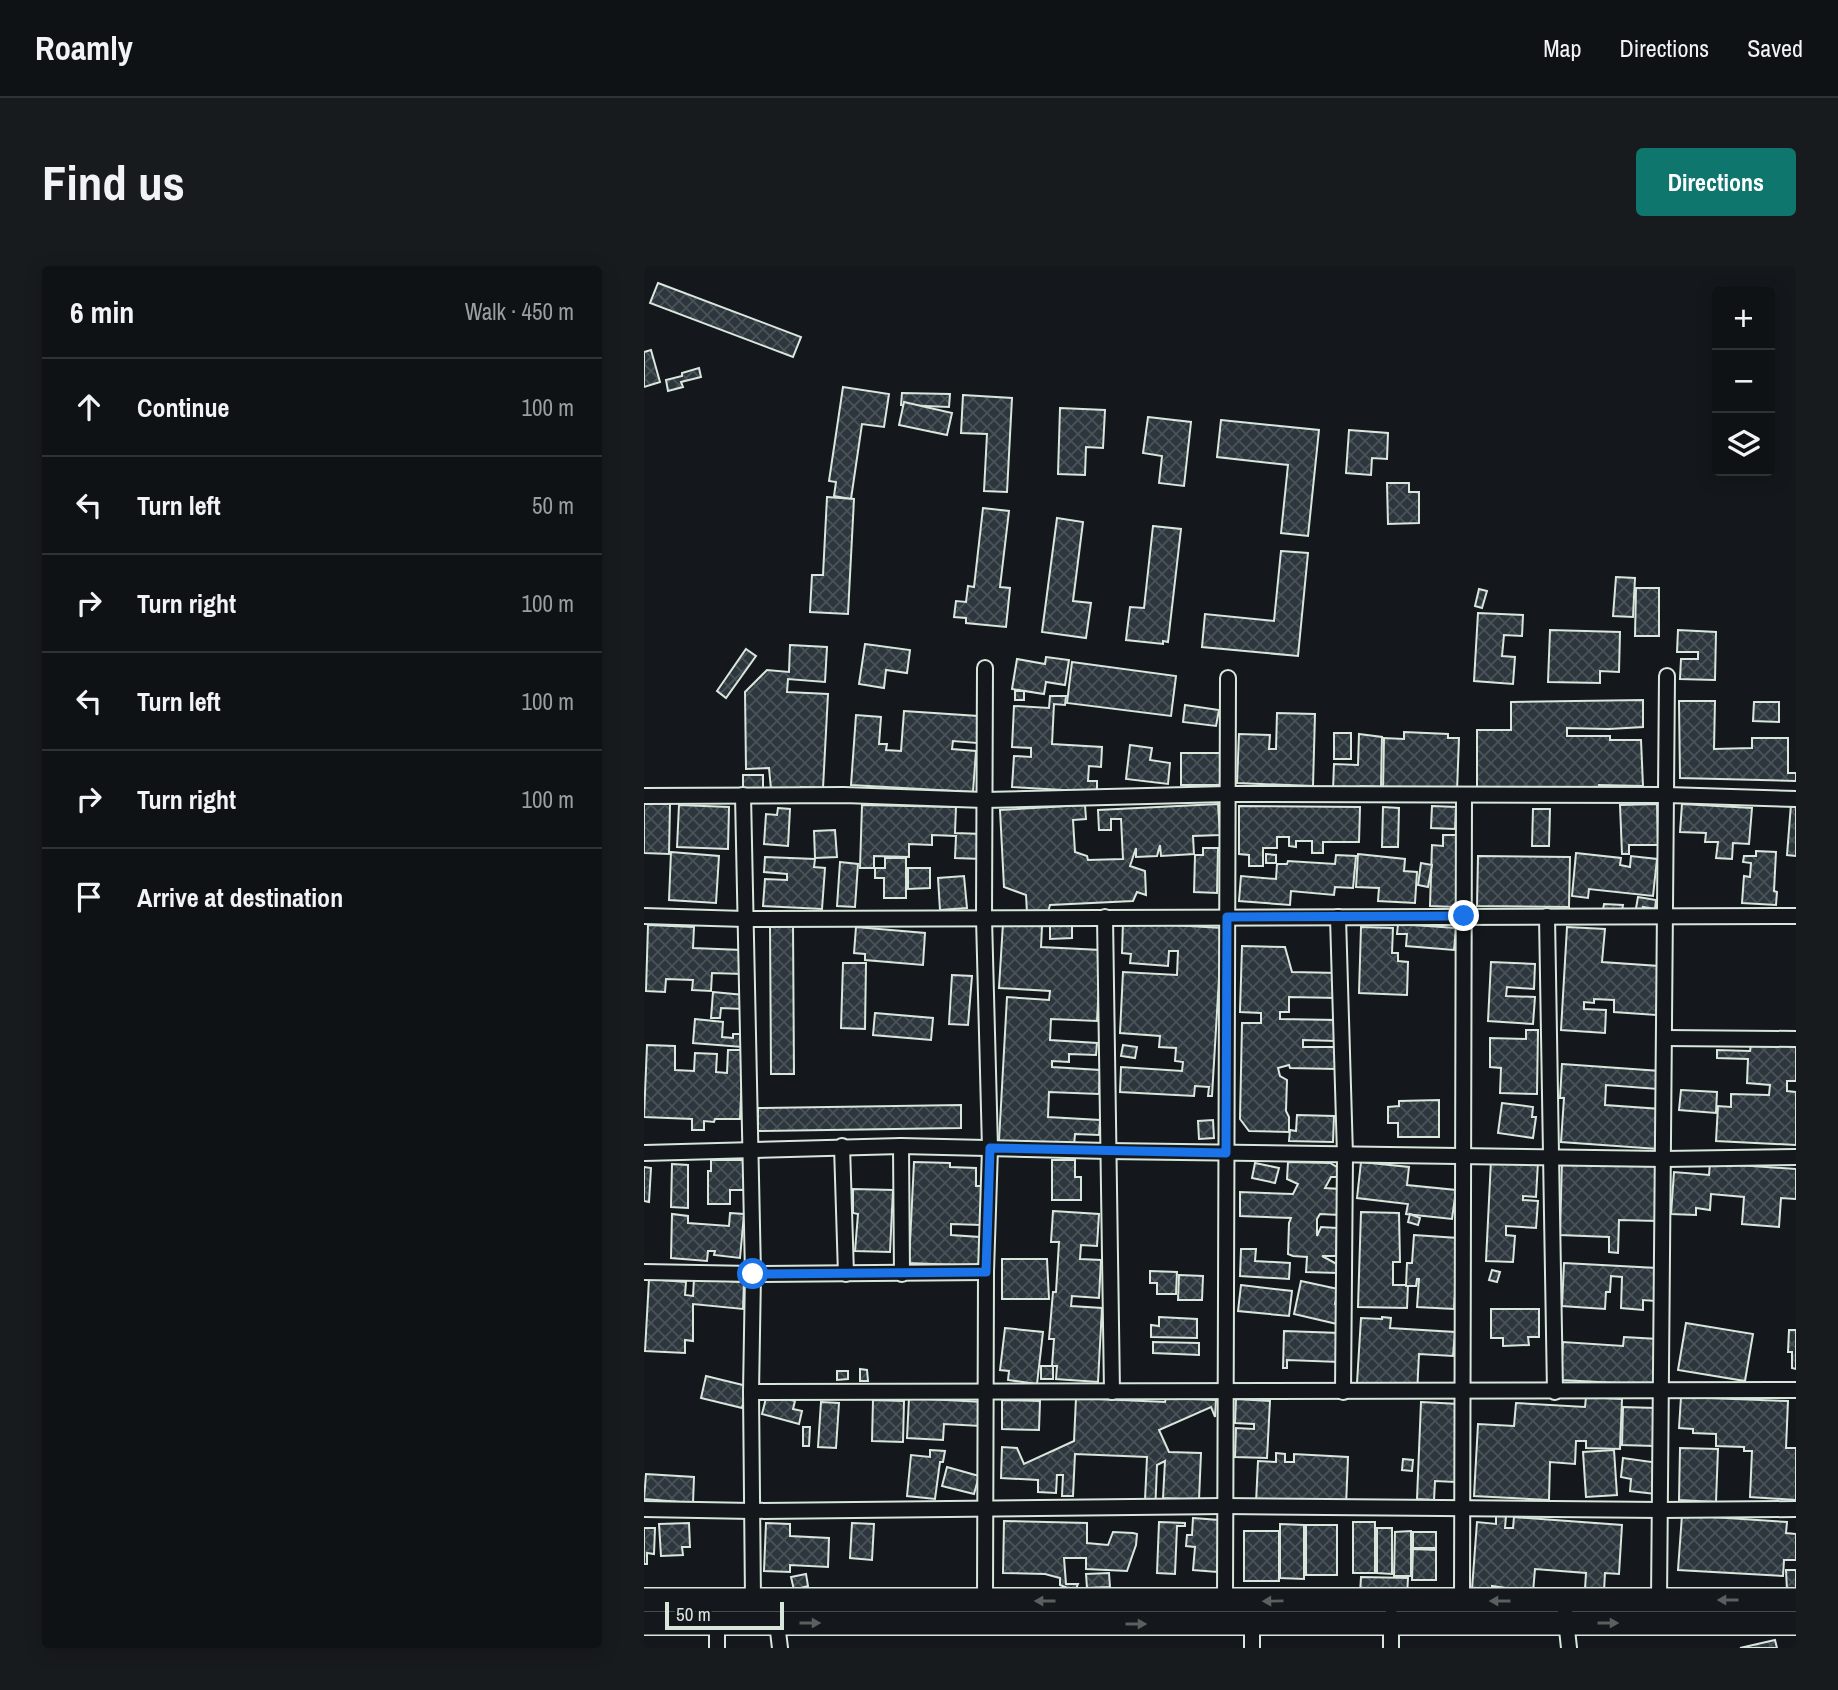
<!DOCTYPE html>
<meta charset="utf-8">
<style>
body{margin:0;font-family:"Archivo Narrow",sans-serif;background:#181b1e;color:#f1f3f6}
.controls{position:absolute;right:21px;top:21px;display:grid;overflow:hidden;border-radius:7px;box-shadow:0 4px 18px #0003}
.controls button{width:63px;height:63px;display:grid;place-items:center;padding:0;border:0;border-bottom:2px solid #2f3234;background:#0f1215;color:#f1f3f6;font:35px sans-serif}
.scale{position:absolute;left:21px;bottom:18px;width:119px;box-sizing:border-box;padding-left:7px;border:4px solid #d8e6dc;border-top:0;font-size:19px;line-height:24px;white-space:nowrap;color:#d8e6dc;-webkit-text-stroke:5px #14181c;paint-order:stroke}
.stop{position:absolute;width:21px;height:21px;margin:-16px;border:5px solid #1a73e8;border-radius:50%;background:#fff}
.stop.end{background:#1a73e8;border-color:#fff;box-shadow:0 2px 7px #0008}
.list{margin:0;padding:0;list-style:none}
h2{display:flex;justify-content:space-between;align-items:center;height:91px;margin:0;padding:0 28px;font-size:30px}
h2 small{font-size:23px;font-weight:400;color:#9b9ea0}
.list li{display:grid;grid-template-columns:46px 1fr auto;gap:21px;align-items:center;box-sizing:border-box;height:98px;padding:0 28px;border-top:2px solid #2f3234}
.list b{display:block;font-size:26px;white-space:nowrap}
.list em{font-size:23px;font-style:normal;color:#9b9ea0}
.icon{flex:none;width:38px;height:38px;fill:none;stroke:currentColor;stroke-width:2;stroke-linecap:round;stroke-linejoin:round}
.map{position:relative;flex:none;width:1152px;height:1382px;overflow:hidden;border-radius:7px}
header{display:flex;align-items:center;gap:42px;box-sizing:border-box;height:98px;padding:0 35px;background:#0f1215;border-bottom:2px solid #2f3234}
header strong{font-size:33px}
nav{display:flex;gap:38px;margin-inline-start:auto;font-size:24px}
.intro{display:flex;align-items:center;justify-content:space-between;box-sizing:border-box;height:168px;padding:0 42px}
h1{margin:0;font-size:49px}
.button{padding:18px 32px;border-radius:7px;background:#0f766e;color:#fff;font-size:24px;font-weight:700}
main{display:flex;gap:42px;padding:0 42px}
aside{flex:1;background:#0f1215;border-radius:7px;box-shadow:0 4px 18px #0003}
.map>svg:first-child{display:block}
.building{fill:url(#building-cross-hatch);stroke:#d8e6dc;stroke-width:2}
.lines{fill:none;stroke-linecap:round;stroke-linejoin:round}
.street-casing{stroke:#d8e6dc;stroke-width:18}
.primary-casing{stroke:#d8e6dc;stroke-width:26}
.street{stroke:#14181c;stroke-width:14}
.primary{stroke:#14181c;stroke-width:23}
.oneway{fill:#59605f}
.route{stroke:#1a73e8;stroke-width:9}
</style>
<header>
<strong>Roamly</strong>
<nav><a>Map</a><a>Directions</a><a>Saved</a></nav>
</header>
<div class="intro"><h1>Find us</h1><a class="button">Directions</a></div>
<main>
<aside>
<h2>6 min<small>Walk · 450 m</small></h2>
<ul class="list">
<li><svg class="icon" aria-label="ahead" viewBox="0 0 24 24"><path d="M12 20V5M6 11l6-6 6 6"/></svg><div><b>Continue</b></div><em>100 m</em></li>
<li><svg class="icon" aria-label="left" viewBox="0 0 24 24"><path d="M17 20v-9H6M10 6l-5 5 5 5"/></svg><div><b>Turn left</b></div><em>50 m</em></li>
<li><svg class="icon" aria-label="right" viewBox="0 0 24 24"><path d="M7 20v-9h11M14 6l5 5-5 5"/></svg><div><b>Turn right</b></div><em>100 m</em></li>
<li><svg class="icon" aria-label="left" viewBox="0 0 24 24"><path d="M17 20v-9H6M10 6l-5 5 5 5"/></svg><div><b>Turn left</b></div><em>100 m</em></li>
<li><svg class="icon" aria-label="right" viewBox="0 0 24 24"><path d="M7 20v-9h11M14 6l5 5-5 5"/></svg><div><b>Turn right</b></div><em>100 m</em></li>
<li><svg class="icon" aria-label="arrive" viewBox="0 0 24 24"><path d="M6 21V4h12l-3 4 3 4H6"/></svg><div><b>Arrive at destination</b></div></li>
</ul>
</aside>
<div class="map">
<svg width="1152" height="1382" viewBox="0 0 1152 1382">
<defs>
<pattern id="building-cross-hatch" width="8" height="8" patternUnits="userSpaceOnUse" patternTransform="scale(1.75)"><rect width="8" height="8" fill="#2c363c"/><path d="M0 0l8 8M0 8l8-8" fill="none" stroke="#4a5358"/></pattern>
</defs>
<rect width="100%" height="100%" fill="#14181c"/>
<g class="building">
<path d="M14,17L157,71L149,91L6,37Z"/>
<path d="M7,84L16,116L0,121V86Z"/>
<path d="M55,102L57,111L37,116L39,121L24,125L22,114L38,110V107Z"/>
<path d="M199,121L245,128L240,161L218,158L207,233L190,230L192,216L185,215Z"/>
<path d="M258,127L306,128L305,141L257,139Z"/>
<path d="M319,129L368,132L363,226L340,225L343,168L317,167Z"/>
<path d="M260,136L308,147L303,169L255,159Z"/>
<path d="M416,142L461,144L459,182L442,181L441,209L414,208Z"/>
<path d="M504,151L547,156L540,220L515,217L518,190L499,187Z"/>
<path d="M577,154L675,164L664,270L637,267L644,199L573,191Z"/>
<path d="M705,164L744,167L743,193L728,192L727,209L702,207Z"/>
<path d="M743,217H765V226H775V257L744,258Z"/>
<path d="M183,231L210,233L204,348L166,346L168,309H179Z"/>
<path d="M339,242L365,245L356,321L366,322L362,361L322,357V352L310,351L312,335L322,336L324,320L330,321Z"/>
<path d="M413,252L439,256L429,335L447,337L442,372L398,366Z"/>
<path d="M509,260L537,263L524,376L519,375V378L482,374L486,341L500,342Z"/>
<path d="M637,285L664,287L654,390L558,381L561,348L630,355Z"/>
<path d="M972,311L991,312L989,351L969,350Z"/>
<path d="M992,322H1015V370H991Z"/>
<path d="M835,323L843,325L838,342L831,340Z"/>
<path d="M834,347L879,349L878,370L860,369L858,390L871,391L869,418L830,415Z"/>
<path d="M906,364L976,366L975,406L956,405V417L904,416Z"/>
<path d="M1034,364L1072,366L1071,414L1036,413L1037,393H1054V386H1033Z"/>
<path d="M221,378L266,384L263,407L242,404L240,422L215,418Z"/>
<path d="M146,379L183,381L181,416L144,413L143,426L184,428L179,522L157,521L156,526L127,523L125,502L102,503L101,426L123,404L145,406Z"/>
<path d="M102,383L112,390L82,432L73,425Z"/>
<path d="M402,391L425,394L421,419L402,416L400,428L368,423L373,393L401,398Z"/>
<path d="M428,396L532,410L527,450L423,437Z"/>
<rect x="371" y="425" width="9" height="9"/>
<path d="M406,430H422L421,439L410,438L408,478L458,481L457,501L445,500L444,515H453V526L368,521L370,490L387,491V482L368,481L370,440L405,442Z"/>
<path d="M999,434V461L965,463L923,462V470H966V474H997L999,520L955,519V524H833V464H867V436Z"/>
<path d="M1035,435H1071L1070,483L1108,482V472H1144V507H1152V515L1036,512Z"/>
<path d="M1110,436H1135V456L1109,455Z"/>
<path d="M541,439L575,444L572,460L539,456Z"/>
<path d="M260,445L334,450L333,477L309,475L308,483L332,485L329,526L207,519L212,449L237,451L235,478H243L242,484L257,485Z"/>
<path d="M633,447L671,448L669,520L593,517L595,468L626,469L625,483H632Z"/>
<path d="M760,466L804,468V472H815L813,525L739,524L740,472L760,473Z"/>
<rect x="690" y="467" width="17" height="26"/>
<path d="M715,468L738,471L737,521L717,520L716,525L689,524L690,498L714,499Z"/>
<path d="M486,479L508,482L506,494L526,497L524,518L482,513Z"/>
<rect x="537" y="487" width="39" height="32"/>
<rect x="99" y="509" width="20" height="16"/>
<path d="M0,537L26,538L25,588L0,587Z"/>
<path d="M574,538L576,569L549,570L550,588L517,590L516,579L513,590L492,591V582L486,600L501,605L502,629L493,626L489,635L406,639L404,646L383,647L382,629L360,621L356,544L441,539L442,553L429,554L431,586L443,590L444,594L479,593L477,553H467V564H455L454,544Z"/>
<path d="M1013,538L1014,579H985V588H978L976,539Z"/>
<path d="M1038,538L1108,542L1105,578L1089,577L1088,593L1072,592L1074,576H1061L1062,567L1036,566Z"/>
<path d="M1147,538L1152,539V590L1143,589Z"/>
<path d="M35,539L85,541L84,583L33,581Z"/>
<path d="M218,539L312,541L311,567L339,568L338,593L311,592L312,570L288,569V579L265,578V591L230,590V602H216Z"/>
<path d="M595,540L716,541L715,576H679V587H668V575H652V581L645,580V571H633V582H619V600H605V589L595,588Z"/>
<path d="M788,540L812,541L811,563L787,562Z"/>
<path d="M739,541L755,542L754,581H738Z"/>
<path d="M134,542L146,543L144,580L120,578L122,548L133,549Z"/>
<path d="M889,543H906L905,580H888Z"/>
<path d="M191,564L193,591L171,592L170,565Z"/>
<path d="M799,569H814L812,641L786,640L788,579L799,580Z"/>
<path d="M559,582H574L573,627L550,626L551,589H559Z"/>
<path d="M1112,585L1132,586L1130,625L1133,626L1132,639L1098,637L1100,610L1106,611L1107,597L1099,596L1100,590H1112Z"/>
<path d="M27,586L75,590L72,637L25,634Z"/>
<path d="M932,587L977,592L976,599L986,601L987,590L1013,593L1009,630L945,623L944,632L928,630Z"/>
<path d="M622,588L632,589V597H622Z"/>
<path d="M714,588L761,593L760,605L773,606L771,637L734,635L735,622L712,621Z"/>
<path d="M692,589L712,590L709,622L691,621L690,629L647,625L646,639L595,635L597,610L632,613L633,598H643L644,595L691,598Z"/>
<path d="M834,590L926,591L925,641L833,640Z"/>
<path d="M121,591L171,593L170,601L181,602L178,643L119,640L121,613L143,614V608L120,606Z"/>
<path d="M241,592H262V632H240V612H231V602H241Z"/>
<path d="M196,596L214,598L211,641L193,640Z"/>
<path d="M777,597L788,599L784,621L774,619Z"/>
<path d="M264,602H286V622L264,623Z"/>
<path d="M320,610L323,642L296,644L294,612Z"/>
<path d="M994,631L1012,634L1011,643L999,641L998,649L991,648Z"/>
<path d="M960,638L979,639L978,645L959,644Z"/>
<path d="M406,655L428,656V672L406,673Z"/>
<path d="M479,656L578,662L568,830H564L565,821L551,820L550,830L476,826L477,801L538,805L539,796L531,795L532,782L515,781L516,770L476,767L479,706L533,709L534,685H525L524,700L486,697L487,688L478,687Z"/>
<path d="M359,657L398,660L397,681L457,684L453,755L407,753L406,774L453,777L452,789L425,788V796L408,795V801L456,804L455,828L405,826L404,851L456,854L455,869L431,868L430,880L355,875L363,731L405,734L406,725L355,722Z"/>
<path d="M126,658H149L150,808H127Z"/>
<path d="M754,658L812,662L810,684L762,680L763,668H753Z"/>
<path d="M4,659L50,661L49,682L98,684V708L68,707L67,725L48,724L49,714L22,713L21,726L2,725Z"/>
<path d="M212,661L281,667L279,699L221,694V688L210,687Z"/>
<path d="M717,661L749,662L748,687H754V695L764,696L763,729L715,727Z"/>
<path d="M923,661L961,663L958,696L1015,700L1012,749L970,746V734L950,733V737L940,736V743L962,744L961,767L917,764Z"/>
<path d="M598,680L641,681L648,706L694,707L693,732L645,731V746H636V753L693,754L692,775L659,774V781H693L692,803L646,802L645,799L634,802L636,810L643,814L642,845L645,851V866L605,865L596,853L598,757H617V747L596,746Z"/>
<path d="M847,696L891,698L890,723L863,721L862,730L891,731L889,758L844,755Z"/>
<path d="M199,697H222L221,763L197,762Z"/>
<path d="M308,709L328,710L324,759L305,758Z"/>
<path d="M69,726L100,729L99,743L77,742L76,752H67Z"/>
<path d="M231,747L289,752L287,774L229,769Z"/>
<path d="M51,753L79,756L78,771L89,772V768H99L98,781L49,777Z"/>
<path d="M882,764H894L893,828L856,827L857,802L846,801V772L882,773Z"/>
<path d="M1107,778L1152,780V815H1143V825L1152,826V879L1072,875L1074,840L1087,841V828L1125,829L1126,819L1103,817L1104,793L1073,792V784L1106,785Z"/>
<path d="M3,779L31,780V804L50,805L51,787L73,788L72,806L83,807L84,784H99L96,853H71L70,856L60,855V864H48V853L0,851Z"/>
<path d="M479,779L493,781L491,792L477,790Z"/>
<path d="M918,798L1016,805L1014,823L962,819L961,839L1017,843L1014,883L917,876L920,832H916Z"/>
<path d="M1037,824L1073,826L1072,847L1035,844Z"/>
<path d="M795,834V871H754V857H744V841L755,840V835Z"/>
<path d="M858,837L889,841L888,851H892L889,872L854,867Z"/>
<path d="M317,839V862L114,865V842Z"/>
<path d="M653,849L690,850L689,876L645,875L646,864L652,865Z"/>
<path d="M569,854L570,872L555,873L554,855Z"/>
<path d="M918,893L1015,897L1013,955L975,954L974,987L965,986V971L916,969Z"/>
<path d="M67,894H100V924H86V938H64V905H67Z"/>
<path d="M408,894H431V911H437V934H408Z"/>
<path d="M847,894L894,896L892,931L879,930V934L894,935L892,962L862,960V969L871,970L869,996L842,995Z"/>
<path d="M270,896L306,897V901L332,902V920H338L337,959L307,958V969L336,971L335,1005L311,1004L312,999L265,997Z"/>
<path d="M644,896L686,897L693,901V911H687L681,922L696,923L695,949L676,948L673,953V970L677,961L693,962L692,990H678L693,998V1007L662,1006L663,991L649,990L644,988L645,957L647,952L596,950V926L649,928L654,918L643,913Z"/>
<path d="M717,896L765,901L763,919L812,924L808,953L762,948L764,938L713,932Z"/>
<path d="M611,897L635,902L631,917L608,912Z"/>
<path d="M1066,897L1152,903V933L1137,932L1135,961L1098,958L1100,931L1067,928L1066,944L1052,942V949L1027,948L1030,906L1065,909Z"/>
<path d="M28,898L44,899V942L27,941Z"/>
<path d="M0,901L7,902L5,936L0,935Z"/>
<path d="M209,923L249,924L246,986L211,985L214,948L209,947Z"/>
<path d="M409,945L455,948L453,980L437,979L436,993L457,994L455,1032L428,1030L427,1040L458,1042L454,1116L412,1113L413,1100H408L410,1073H405L409,1026H412L415,976H407Z"/>
<path d="M717,946L755,947L756,996H749V1019H764L763,1042L714,1041Z"/>
<path d="M86,947L100,948L96,992L70,989L71,985H64L63,995L27,992L28,948L44,950V957L85,960Z"/>
<path d="M766,948L776,952L774,959L764,956Z"/>
<path d="M770,969L814,972L810,1043L773,1041L775,1013H773L772,1020H762L763,997H768Z"/>
<path d="M597,983H612L611,995L646,997L645,1013L596,1010Z"/>
<path d="M358,993H403L405,1033H358Z"/>
<path d="M920,997L1013,1002L1011,1035L999,1034V1044L977,1042L978,1011L967,1010L966,1026H962L961,1043L918,1040Z"/>
<path d="M848,1004L856,1006L853,1016L845,1014Z"/>
<path d="M506,1005L533,1006L532,1028H513V1017H506Z"/>
<path d="M535,1009L559,1010L558,1034H534Z"/>
<path d="M5,1013L42,1016L41,1029L49,1030L50,1013L100,1016L99,1043L49,1038V1075L41,1074V1087L1,1085Z"/>
<path d="M657,1015L694,1023L691,1038L697,1039L693,1058L650,1048Z"/>
<path d="M597,1019L648,1025L645,1050L594,1045Z"/>
<path d="M847,1043H895V1071H884L885,1079L859,1080V1072H847Z"/>
<path d="M515,1051L553,1053V1072L507,1071V1059L515,1060Z"/>
<path d="M738,1051L747,1052L746,1062L811,1066L809,1090L775,1088L773,1128L741,1118L713,1117L717,1052L738,1053Z"/>
<path d="M1042,1057L1109,1068L1101,1115L1034,1104Z"/>
<path d="M361,1062L399,1066L393,1118L364,1114L365,1105L356,1104Z"/>
<path d="M1145,1064H1152V1103L1148,1102V1086H1144Z"/>
<path d="M640,1065L696,1067L695,1096L643,1094V1102H639Z"/>
<path d="M980,1071L1014,1073L1012,1119L917,1114L919,1076L979,1080Z"/>
<path d="M509,1076L555,1077V1089L509,1087Z"/>
<rect x="397" y="1100" width="12" height="13"/>
<path d="M216,1103L223,1104L224,1115H216Z"/>
<path d="M193,1105H204V1113L193,1114Z"/>
<path d="M62,1110L103,1120L98,1142L57,1132Z"/>
<path d="M123,1128L151,1135L149,1143L158,1145L155,1158L118,1148Z"/>
<path d="M942,1131L978,1133L976,1183L942,1182V1175H932L931,1198L906,1196L905,1234L830,1230L834,1158L870,1160L872,1137L941,1141Z"/>
<path d="M1037,1131L1144,1135L1142,1182H1152V1234L1106,1231L1108,1185H1100V1181L1072,1180V1168L1049,1167V1163L1035,1162Z"/>
<path d="M265,1132L339,1136L337,1160L300,1158L299,1174L263,1172Z"/>
<path d="M432,1132L521,1136L522,1132L572,1134L571,1151L567,1141L515,1164L525,1186L557,1187L555,1234L519,1232L521,1195L513,1199L511,1248L495,1247V1234H501L503,1191L431,1188L429,1230H418L419,1209H413L412,1227L394,1226V1214L357,1212L358,1181L373,1182L380,1198L430,1175Z"/>
<path d="M592,1133L626,1135L623,1192L591,1191L592,1162L610,1163V1158L591,1157Z"/>
<path d="M229,1134L260,1135L259,1176L228,1175Z"/>
<path d="M358,1134L396,1135L395,1164L358,1163Z"/>
<path d="M177,1136L195,1137L192,1182L174,1181Z"/>
<path d="M777,1136L815,1138L811,1216L791,1215L790,1234L773,1233Z"/>
<path d="M979,1141L1011,1142L1010,1180L978,1179Z"/>
<path d="M159,1161H166L165,1180H159Z"/>
<path d="M1036,1182L1074,1183L1072,1236L1035,1234Z"/>
<path d="M286,1184L301,1185L299,1196H296L291,1233L263,1230L267,1189L286,1191Z"/>
<path d="M970,1184L973,1229L942,1231L939,1186Z"/>
<path d="M632,1187L641,1188V1196H650V1188L704,1191L702,1240L612,1237L614,1195L632,1196Z"/>
<path d="M979,1192L1015,1197L1011,1228L986,1225L987,1213L977,1211Z"/>
<path d="M759,1193L769,1194L768,1205L758,1204Z"/>
<path d="M303,1201L335,1210L330,1228L298,1220Z"/>
<path d="M2,1208L50,1211L49,1237L0,1233Z"/>
<path d="M852,1249L862,1250L861,1262H869L870,1251L978,1259L975,1308L961,1307L960,1325L941,1323L942,1307L891,1303L889,1326L848,1320V1325L828,1323L833,1256L852,1258Z"/>
<path d="M1038,1249L1143,1256L1142,1267L1152,1268V1294H1140L1139,1310L1034,1304Z"/>
<path d="M549,1252L575,1254L573,1306L549,1304L551,1281L542,1280L543,1269H548Z"/>
<path d="M360,1255L443,1257V1277L464,1279L469,1266L489,1267L493,1268L492,1279L483,1305L442,1303V1292H420L422,1318H434L431,1325L416,1319V1312L401,1308L359,1307Z"/>
<path d="M515,1256L541,1257V1260H533L531,1308L513,1307Z"/>
<rect x="709" y="1256" width="22" height="51"/>
<path d="M45,1257L46,1281H38L39,1289L17,1290L15,1258Z"/>
<path d="M122,1257L146,1258V1270L185,1272L184,1301L146,1299V1306L120,1305Z"/>
<path d="M208,1257L230,1258L228,1294L206,1292Z"/>
<path d="M636,1258L660,1259V1313L636,1312Z"/>
<rect x="662" y="1259" width="31" height="50"/>
<path d="M0,1262H11L10,1288L3,1287V1298H0Z"/>
<path d="M733,1262H748V1308L733,1307Z"/>
<rect x="600" y="1265" width="35" height="50"/>
<path d="M767,1265V1310H750L751,1266Z"/>
<rect x="769" y="1266" width="23" height="16"/>
<path d="M769,1283L792,1284V1314H768Z"/>
<path d="M1142,1304H1152V1324H1143Z"/>
<path d="M465,1307L466,1321L443,1322L442,1308Z"/>
<path d="M162,1308L164,1320L150,1324L147,1311Z"/>
<path d="M717,1311L764,1312L763,1329L716,1328Z"/>
<path d="M1131,1374L1133,1382H1096Z"/>
</g>
<g class="lines">
<defs>
<g id="street">
<path d="M99,529L109,1008L107,1126L109,1334"/>
<path d="M0,530L200,529L340,534L584,528L1023,529L1152,533"/>
<path d="M0,650L101,653L1152,650"/>
<path d="M903,650L911,1126"/>
<path d="M461,651L468,1126"/>
<path d="M694,651L701,889L699,1126"/>
<path d="M1021,772L1152,773"/>
<path d="M198,880L202,1008"/>
<path d="M257,880L258,1008"/>
<path d="M0,887L257,880L464,885L1020,893L1152,891"/>
<path d="M0,1006L109,1008L342,1006"/>
<path d="M107,1126L1152,1124"/>
<path d="M0,1243L108,1245L581,1240L1017,1244L1152,1243"/>
<path d="M341,1334L342,1006L346,882L340,652L341,402"/>
<path d="M818,1335L820,530"/>
<path d="M920,1335L925,1382"/>
<path d="M1015,1335L1023,410"/>
<path d="M581,1336L584,412"/>
<path d="M73,1357V1382"/>
<path d="M133,1357L136,1382"/>
<path d="M608,1358V1382"/>
<path d="M747,1382V1350"/>
</g>
<g id="primary">
<path d="M0,1334H1152"/>
<path d="M0,1357H1152"/>
</g>
</defs>
<use href="#street" class="street-casing"/>
<use href="#primary" class="primary-casing"/>
<use href="#street" class="street"/>
<use href="#primary" class="primary"/>
</g>
<defs><path id="oneway-solid" d="M-6-.8H1V-3.2L6.5 0L1 3.2V.8H-6Z" transform="scale(1.75)"/></defs>
<g class="oneway">
<use href="#oneway-solid" transform="translate(1084 1334) rotate(180)"/>
<use href="#oneway-solid" transform="translate(401 1335) rotate(-180)"/>
<use href="#oneway-solid" transform="translate(629 1335) rotate(179)"/>
<use href="#oneway-solid" transform="translate(856 1335) rotate(180)"/>
<use href="#oneway-solid" transform="translate(166 1357)"/>
<use href="#oneway-solid" transform="translate(964 1357)"/>
<use href="#oneway-solid" transform="translate(492 1358)"/>
</g>
<g class="lines">
<path class="route" d="M109,1008L342,1006L346,882L582,887L583,651L820,650"/>
</g>
</svg>
<div class="controls">
<button>+</button>
<button>−</button>
<button><svg class="icon" aria-label="layers" viewBox="0 0 24 24"><path d="M12 4l9 5-9 5-9-5zM3 14l9 5 9-5"/></svg></button>
</div>
<div class="scale">50 m</div>
<div class="stop" style="left:109px;top:1008px"></div>
<div class="stop end" style="left:820px;top:650px"></div>
</div>
</main>
